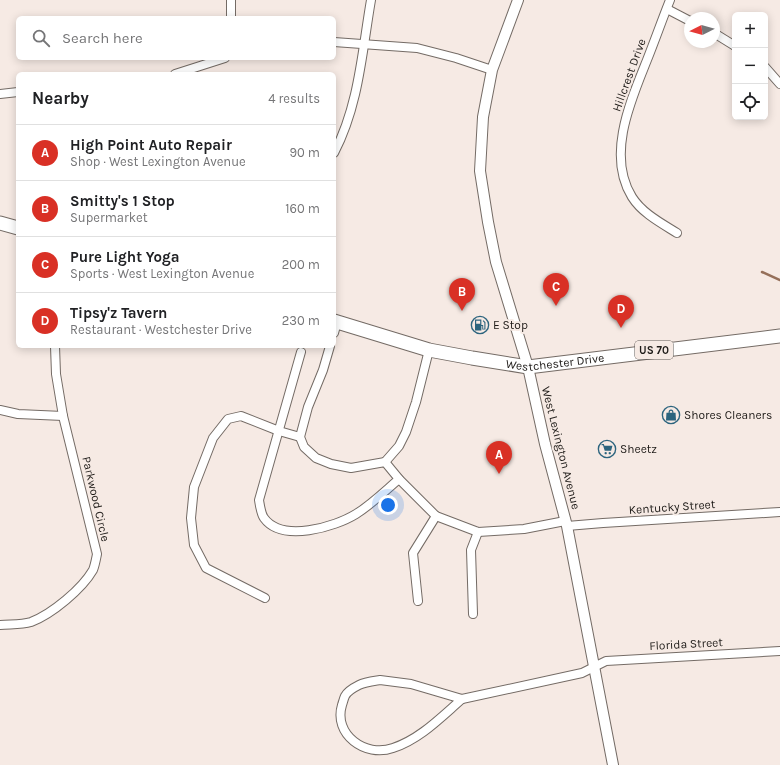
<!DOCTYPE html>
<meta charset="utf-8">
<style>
body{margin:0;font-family:Karla,sans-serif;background:#f2f2f2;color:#202124}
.controls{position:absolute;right:12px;top:12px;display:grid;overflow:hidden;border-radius:6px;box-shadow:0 2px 10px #0003}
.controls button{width:36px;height:36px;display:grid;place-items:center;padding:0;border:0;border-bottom:1px solid #e0e0e0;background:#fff;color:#202124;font:20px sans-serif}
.compass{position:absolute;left:684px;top:12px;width:36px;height:36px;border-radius:50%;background:#fff;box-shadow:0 2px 10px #0003;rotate:264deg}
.you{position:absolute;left:388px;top:505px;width:14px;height:14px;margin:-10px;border:3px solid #fff;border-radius:50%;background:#1a73e8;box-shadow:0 0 0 6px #1a73e833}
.badge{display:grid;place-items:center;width:26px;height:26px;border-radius:50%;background:#d93025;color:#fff;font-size:13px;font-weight:700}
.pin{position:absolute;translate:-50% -33px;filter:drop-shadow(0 1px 2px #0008)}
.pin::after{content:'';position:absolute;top:21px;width:14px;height:12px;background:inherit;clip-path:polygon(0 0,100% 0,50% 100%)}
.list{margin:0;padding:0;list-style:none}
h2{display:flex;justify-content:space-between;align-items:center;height:52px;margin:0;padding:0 16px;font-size:17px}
h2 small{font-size:13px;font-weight:400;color:#757577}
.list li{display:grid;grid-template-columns:26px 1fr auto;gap:12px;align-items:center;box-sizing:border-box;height:56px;padding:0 16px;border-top:1px solid #e0e0e0}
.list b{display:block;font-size:15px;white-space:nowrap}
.list p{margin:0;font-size:13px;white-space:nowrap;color:#757577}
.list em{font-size:13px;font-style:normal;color:#757577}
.icon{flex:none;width:22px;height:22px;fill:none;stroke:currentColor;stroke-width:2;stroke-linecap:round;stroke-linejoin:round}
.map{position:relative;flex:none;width:780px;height:765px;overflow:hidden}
.search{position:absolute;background:#fff;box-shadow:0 2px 10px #0003;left:16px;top:16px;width:320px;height:44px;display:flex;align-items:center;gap:10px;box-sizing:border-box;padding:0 14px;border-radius:6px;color:#757577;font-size:15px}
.panel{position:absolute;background:#fff;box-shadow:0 2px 10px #0003;left:16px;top:72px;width:320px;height:276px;border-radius:6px}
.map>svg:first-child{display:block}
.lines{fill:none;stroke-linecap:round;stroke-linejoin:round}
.stream{stroke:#956f59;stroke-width:2.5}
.minor-casing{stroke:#746b65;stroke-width:10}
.tertiary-casing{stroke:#746b65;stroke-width:12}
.primary-casing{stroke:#746b65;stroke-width:15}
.minor{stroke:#fff;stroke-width:8}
.tertiary{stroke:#fff;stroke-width:10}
.primary{stroke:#fff;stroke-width:13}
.labels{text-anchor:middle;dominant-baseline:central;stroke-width:4;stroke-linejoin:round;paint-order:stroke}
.shield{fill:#f6eae4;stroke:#5e5854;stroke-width:1}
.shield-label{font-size:11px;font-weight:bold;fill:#1d1a17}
.street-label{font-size:12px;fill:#1d1a17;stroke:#f6eae4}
.poi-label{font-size:12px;fill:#1d1a17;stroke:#f6eae4;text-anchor:start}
</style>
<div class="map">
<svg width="780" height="765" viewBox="0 0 780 765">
<rect width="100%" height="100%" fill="#f6eae4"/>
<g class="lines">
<path class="stream" d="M762,272L780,280"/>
<defs>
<g id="minor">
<path d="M231,0V18"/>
<path d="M670,0C662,20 655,40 647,60C631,100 606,155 632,197C642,213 661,223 677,233"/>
<path d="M667,9L690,21"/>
<path d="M714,33L735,46"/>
<path d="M334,42L417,48L456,58L492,70"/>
<path d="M765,67L780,84"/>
<path d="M175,74L225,58"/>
<path d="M0,94L18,92"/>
<path d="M334,153C359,105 362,52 371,0"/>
<path d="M334,333L337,322"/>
<path d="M330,346L323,370L308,407L300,437L304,447L316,458L331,464L351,468L385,462L399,479L436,516L413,553L418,601"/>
<path d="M301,352L259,500C260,506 261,514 264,518C282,543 335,527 356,514C372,504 385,491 399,479"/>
<path d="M0,410L18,414L63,416"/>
<path d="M385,462L399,446L406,432L416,402L429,350"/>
<path d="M436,516L478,532L524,529L565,521"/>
<path d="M567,526L603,523L780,512"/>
<path d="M265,598L206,568L194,545L191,518L194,487L213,438L228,419L241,416L279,431L300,437"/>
<path d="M473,614L471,550L478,532"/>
<path d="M0,625C10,624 21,625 31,622C52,614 82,589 93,570C95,565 96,559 97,554L63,416L56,374L55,346"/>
<path d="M380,680L411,684L462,699C440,718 420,739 393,748C365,758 333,734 342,705C343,702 344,698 345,696C347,692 355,687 359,685C365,682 374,681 380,680Z"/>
<path d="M462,699L582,673L606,661L780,651"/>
</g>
<path id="tertiary" d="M518,0L492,70L483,117L480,171L488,222L496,262L528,367L545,444L567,526L613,765"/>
<g id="primary">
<path d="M0,223L18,228"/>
<path id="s1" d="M334,321L429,350L472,358L528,367L780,336"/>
</g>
</defs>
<use href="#minor" class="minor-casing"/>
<use href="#tertiary" class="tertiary-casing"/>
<use href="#primary" class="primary-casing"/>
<use href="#minor" class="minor"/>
<use href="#tertiary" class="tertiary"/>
<use href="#primary" class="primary"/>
</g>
<defs>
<symbol id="fuel-ring" viewBox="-11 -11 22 22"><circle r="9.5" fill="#f6eae4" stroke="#2c647e" stroke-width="1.5"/><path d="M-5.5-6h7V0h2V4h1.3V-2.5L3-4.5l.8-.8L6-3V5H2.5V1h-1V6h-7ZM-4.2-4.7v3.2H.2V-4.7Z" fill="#2c647e"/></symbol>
<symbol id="shop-ring" viewBox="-11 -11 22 22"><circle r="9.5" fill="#f6eae4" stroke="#2c647e" stroke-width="1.5"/><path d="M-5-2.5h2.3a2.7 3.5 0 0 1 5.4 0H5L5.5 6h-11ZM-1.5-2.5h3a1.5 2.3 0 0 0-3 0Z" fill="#2c647e"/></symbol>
<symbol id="supermarket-ring" viewBox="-11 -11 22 22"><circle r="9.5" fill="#f6eae4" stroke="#2c647e" stroke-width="1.5"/><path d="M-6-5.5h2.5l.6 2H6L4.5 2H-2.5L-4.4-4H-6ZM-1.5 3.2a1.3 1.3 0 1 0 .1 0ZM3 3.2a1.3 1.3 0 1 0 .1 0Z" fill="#2c647e"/></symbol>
</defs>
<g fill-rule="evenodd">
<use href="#fuel-ring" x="470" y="315" width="20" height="20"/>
<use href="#shop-ring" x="661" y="405" width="20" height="20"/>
<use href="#supermarket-ring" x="597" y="439" width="20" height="20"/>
</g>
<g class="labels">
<rect class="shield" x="635" y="341" width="38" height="18" rx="3"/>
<g class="shield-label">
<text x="654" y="350">US 70</text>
</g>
<g class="street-label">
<text transform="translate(629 75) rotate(-70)">Hillcrest Drive</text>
<text stroke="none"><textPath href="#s1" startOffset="227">Westchester Drive</textPath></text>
<text transform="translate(561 448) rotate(76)">West Lexington Avenue</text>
<text transform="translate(96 499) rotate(77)">Parkwood Circle</text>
<text transform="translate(672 507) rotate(-4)">Kentucky Street</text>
<text transform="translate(686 644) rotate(-3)">Florida Street</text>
</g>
<g class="poi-label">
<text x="493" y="325">E Stop</text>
<text x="684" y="415">Shores Cleaners</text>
<text x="620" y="449">Sheetz</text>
</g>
</g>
</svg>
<div class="controls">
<button>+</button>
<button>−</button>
<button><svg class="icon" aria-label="locate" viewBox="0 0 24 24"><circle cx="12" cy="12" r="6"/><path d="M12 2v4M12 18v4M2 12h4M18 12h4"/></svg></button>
</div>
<svg class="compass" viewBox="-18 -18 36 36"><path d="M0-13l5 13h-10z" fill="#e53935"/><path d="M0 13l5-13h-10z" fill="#757577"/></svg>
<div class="you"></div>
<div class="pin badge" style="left:499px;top:474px">A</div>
<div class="pin badge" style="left:462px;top:311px">B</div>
<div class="pin badge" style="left:556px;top:306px">C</div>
<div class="pin badge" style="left:621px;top:328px">D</div>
<div class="search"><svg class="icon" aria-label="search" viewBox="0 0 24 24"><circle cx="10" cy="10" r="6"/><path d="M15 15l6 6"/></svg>Search here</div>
<section class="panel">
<h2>Nearby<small>4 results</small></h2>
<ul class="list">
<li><span class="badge">A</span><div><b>High Point Auto Repair</b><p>Shop · West Lexington Avenue</p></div><em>90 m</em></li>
<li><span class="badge">B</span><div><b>Smitty's 1 Stop</b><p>Supermarket</p></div><em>160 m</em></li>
<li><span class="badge">C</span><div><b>Pure Light Yoga</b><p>Sports · West Lexington Avenue</p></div><em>200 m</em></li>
<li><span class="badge">D</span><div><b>Tipsy'z Tavern</b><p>Restaurant · Westchester Drive</p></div><em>230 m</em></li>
</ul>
</section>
</div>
